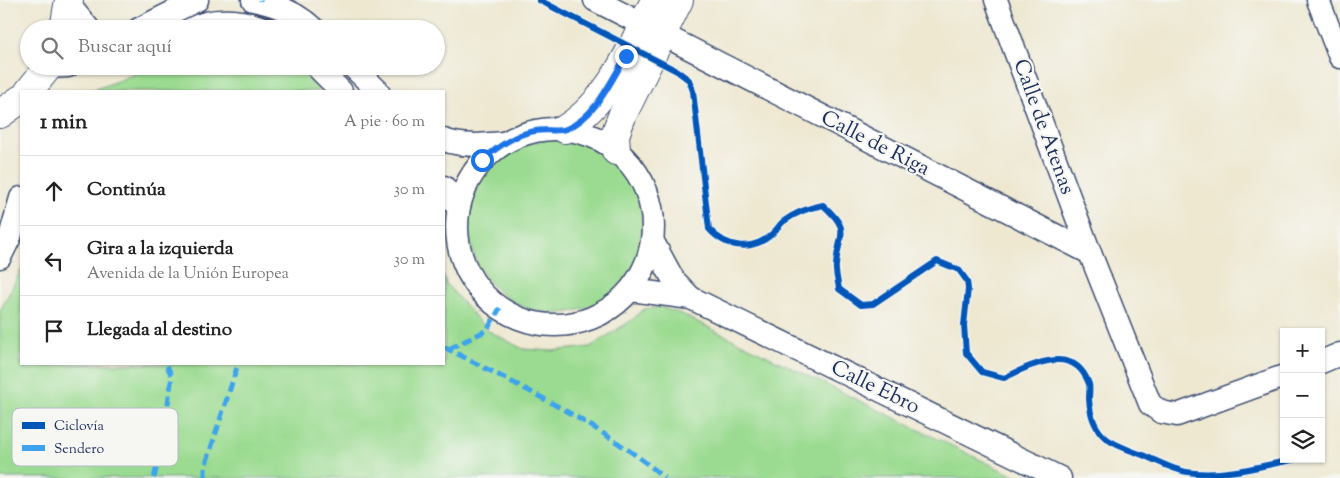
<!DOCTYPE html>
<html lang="es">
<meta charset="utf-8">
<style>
body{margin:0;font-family:"Sorts Mill Goudy",serif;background:#f6f6f6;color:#222}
.controls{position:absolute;right:15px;bottom:15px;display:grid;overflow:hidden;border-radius:0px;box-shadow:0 1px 4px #0004}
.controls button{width:45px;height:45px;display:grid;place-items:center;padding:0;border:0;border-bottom:1px solid #e0e0e0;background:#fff;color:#222;font:25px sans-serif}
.stop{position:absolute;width:15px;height:15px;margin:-11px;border:4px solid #1a73e8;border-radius:50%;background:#fff}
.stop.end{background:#1a73e8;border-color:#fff;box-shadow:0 1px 5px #0008}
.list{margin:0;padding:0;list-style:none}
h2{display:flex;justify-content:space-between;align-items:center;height:65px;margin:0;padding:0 20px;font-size:21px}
h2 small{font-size:16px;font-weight:400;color:#767676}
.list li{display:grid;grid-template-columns:32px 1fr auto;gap:15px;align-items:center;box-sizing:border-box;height:70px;padding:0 20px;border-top:1px solid #e0e0e0}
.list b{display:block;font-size:19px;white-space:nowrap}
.list p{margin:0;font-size:16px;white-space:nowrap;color:#767676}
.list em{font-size:16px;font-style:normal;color:#767676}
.icon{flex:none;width:28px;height:28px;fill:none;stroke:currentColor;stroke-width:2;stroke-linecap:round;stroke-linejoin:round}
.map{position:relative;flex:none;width:1340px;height:478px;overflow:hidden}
.search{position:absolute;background:#fff;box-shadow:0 1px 4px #0004;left:20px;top:20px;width:425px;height:55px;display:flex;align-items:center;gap:12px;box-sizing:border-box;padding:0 18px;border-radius:28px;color:#767676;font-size:19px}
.panel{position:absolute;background:#fff;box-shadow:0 1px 4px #0004;left:20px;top:90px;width:425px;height:275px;border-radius:0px}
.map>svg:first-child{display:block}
.green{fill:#9bdb91;stroke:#5b8578}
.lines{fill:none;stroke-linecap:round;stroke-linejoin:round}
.street-casing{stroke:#3b4b6f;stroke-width:25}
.secondary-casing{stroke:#3b4b6f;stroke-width:30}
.street{stroke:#fff;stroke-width:22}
.secondary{stroke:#fff;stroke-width:28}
.quiet{stroke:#3da3ed;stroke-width:5;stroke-dasharray:10 5;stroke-linecap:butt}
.cycleway-casing{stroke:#f6f6f2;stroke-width:9}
.cycleway{stroke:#0057b8;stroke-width:6}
.route{stroke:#1a73e8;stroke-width:6}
.labels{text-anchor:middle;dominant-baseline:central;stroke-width:4.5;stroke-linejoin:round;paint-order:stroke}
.street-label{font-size:21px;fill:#1b2f5e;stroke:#f6f6f2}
.key{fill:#f6f6f2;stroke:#b4bac6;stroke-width:1}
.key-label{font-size:14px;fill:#1b2f5e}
</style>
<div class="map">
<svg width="1340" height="478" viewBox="0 0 1340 478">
<rect width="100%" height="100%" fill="#f6f6f2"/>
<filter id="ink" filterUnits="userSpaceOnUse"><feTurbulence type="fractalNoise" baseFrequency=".02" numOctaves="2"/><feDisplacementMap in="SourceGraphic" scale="10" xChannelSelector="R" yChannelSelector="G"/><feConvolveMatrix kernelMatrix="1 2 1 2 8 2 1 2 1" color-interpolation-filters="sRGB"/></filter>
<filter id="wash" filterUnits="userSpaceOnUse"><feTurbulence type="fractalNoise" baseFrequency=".0096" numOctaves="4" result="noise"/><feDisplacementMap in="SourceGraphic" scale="20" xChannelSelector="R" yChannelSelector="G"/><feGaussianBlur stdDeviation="1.12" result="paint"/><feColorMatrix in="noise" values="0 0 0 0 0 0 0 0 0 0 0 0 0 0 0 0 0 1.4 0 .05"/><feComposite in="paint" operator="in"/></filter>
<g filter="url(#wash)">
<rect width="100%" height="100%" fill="#eee8d1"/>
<g class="green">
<path d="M156,66H296L320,91H91Z"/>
<circle cx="556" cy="226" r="87"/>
<path d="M21,270V364H444V275L446,284L487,330L523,349L552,351L590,347L632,320L644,309L660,307L681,314L1018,478H0V311Z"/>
</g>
</g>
<g filter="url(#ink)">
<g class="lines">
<defs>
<g id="street">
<path d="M253,0C275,4 297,13 314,29"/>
<path d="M595,0L1090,253"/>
<path d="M996,0L1090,253L1150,404L1161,412L1177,415L1284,376"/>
<path d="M1318,0L1340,57"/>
<path d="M69,5L89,29"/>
<path d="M139,29L197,0"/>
<path d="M191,29C213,16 243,20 266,29"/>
<path d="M316,66L341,91"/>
<path d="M352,66L378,91"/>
<path d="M49,67L68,66"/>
<circle cx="555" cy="227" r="98"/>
<path d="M444,140C463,147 483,145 504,143"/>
<path d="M444,187L458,208"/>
<path d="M653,242L673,279L691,298"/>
<path d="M0,257L10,237L21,198"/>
<path d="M631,290L691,298L1060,478"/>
<path d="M1321,362L1340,354"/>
</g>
<g id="secondary">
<path d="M64,29L69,0"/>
<path d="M29,91L49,66"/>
<path d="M0,114L21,99"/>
<path d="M565,129C610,101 633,46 655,0"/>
<path d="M616,151L615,135L622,116L679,0"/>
</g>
</defs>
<use href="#street" class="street-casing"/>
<use href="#secondary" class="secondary-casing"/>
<use href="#street" class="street"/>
<use href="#secondary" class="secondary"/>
<g class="quiet">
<path d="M260,1V0"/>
<path d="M444,347C519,386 599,423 665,478"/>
<path d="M449,349L487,330L500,308"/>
<path d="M154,478L162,445L172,376L166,364"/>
<path d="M205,478V467L238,364"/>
</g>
<defs>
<path id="cycleway" d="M539,0L677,71L689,80L693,91L709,229C727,249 753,252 773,233C777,229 780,224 784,221C796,212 808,208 823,205C853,232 838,233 836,265C835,272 838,281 839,289L861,305L873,304L937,261L959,270L967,281L968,289L964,325L966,353L982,372L1004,378C1031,365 1074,342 1089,384C1090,388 1089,394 1089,399C1090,415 1094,429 1107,439C1118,447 1133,451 1145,456C1161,463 1178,472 1195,473C1230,476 1263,465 1297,459"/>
</defs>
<use href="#cycleway" class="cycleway-casing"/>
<use href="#cycleway" class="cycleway"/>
</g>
</g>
<g class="lines" filter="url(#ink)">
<path class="route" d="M482,160C498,147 515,134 535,131C545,129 557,132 566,129C595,118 611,81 626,56"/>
</g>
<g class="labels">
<g class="street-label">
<text transform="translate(1043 127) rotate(70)">Calle de Atenas</text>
<text transform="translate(875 144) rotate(27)">Calle de Riga</text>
<text transform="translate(875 388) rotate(26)">Calle Ebro</text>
</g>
</g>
<rect x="12" y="408" width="166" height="58" rx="8" class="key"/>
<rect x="22" y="422" width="23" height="7" fill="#0057b8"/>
<rect x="22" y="445" width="23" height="6" fill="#3da3ed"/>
<g class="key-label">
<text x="54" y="430">Ciclovía</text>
<text x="54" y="453">Sendero</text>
</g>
</svg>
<div class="controls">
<button>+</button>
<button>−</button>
<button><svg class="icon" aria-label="layers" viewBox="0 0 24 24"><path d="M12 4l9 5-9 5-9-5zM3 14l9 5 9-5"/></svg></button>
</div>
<div class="stop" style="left:482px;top:160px"></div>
<div class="stop end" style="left:626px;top:56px"></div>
<div class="search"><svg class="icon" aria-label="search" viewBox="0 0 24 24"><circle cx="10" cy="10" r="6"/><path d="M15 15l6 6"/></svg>Buscar aquí</div>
<section class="panel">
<h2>1 min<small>A pie · 60 m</small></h2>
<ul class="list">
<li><svg class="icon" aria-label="ahead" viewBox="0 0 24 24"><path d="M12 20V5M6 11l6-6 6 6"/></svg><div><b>Continúa</b></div><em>30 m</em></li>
<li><svg class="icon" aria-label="left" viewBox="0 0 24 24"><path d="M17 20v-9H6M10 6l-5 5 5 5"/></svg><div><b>Gira a la izquierda</b><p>Avenida de la Unión Europea</p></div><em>30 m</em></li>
<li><svg class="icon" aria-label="arrive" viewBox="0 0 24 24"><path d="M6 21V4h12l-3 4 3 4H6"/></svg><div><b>Llegada al destino</b></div></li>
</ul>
</section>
</div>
